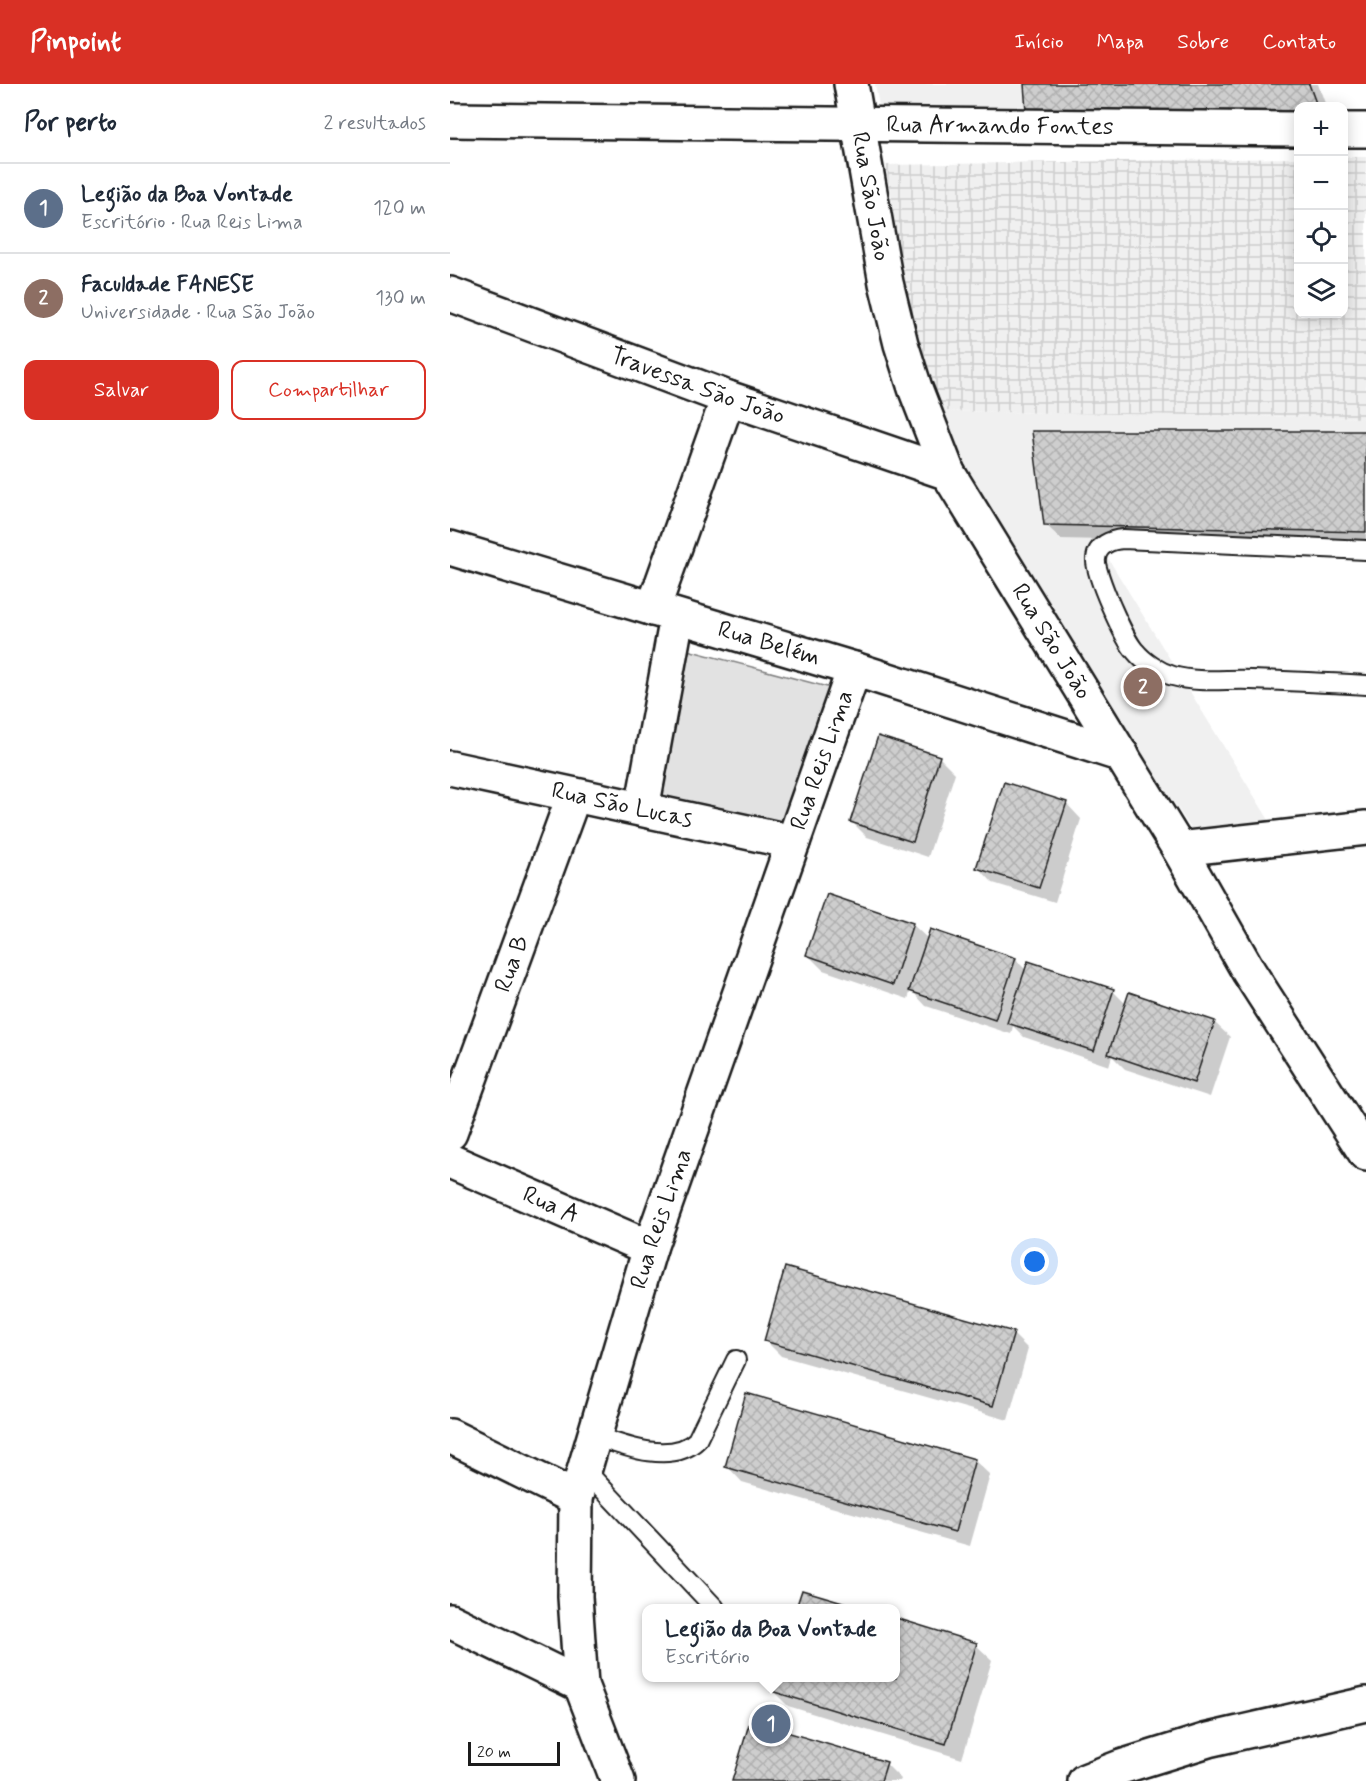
<!DOCTYPE html>
<html lang="pt">
<meta charset="utf-8">
<style>
body{margin:0;font-family:Mynerve,sans-serif;background:#f6f6f7;color:#1f2937}
.controls{position:absolute;right:18px;top:18px;display:grid;overflow:hidden;border-radius:12px;box-shadow:0 3px 15px #0003}
.controls button{width:54px;height:54px;display:grid;place-items:center;padding:0;border:0;border-bottom:2px solid #e0e1e3;background:#fff;color:#1f2937;font:30px sans-serif}
.scale{position:absolute;left:18px;bottom:15px;width:92px;box-sizing:border-box;padding-left:6px;border:3px solid #1c1c1c;border-top:0;font-size:16px;line-height:21px;white-space:nowrap;color:#1c1c1c;-webkit-text-stroke:4px #fff;paint-order:stroke}
.you{position:absolute;left:585px;top:1178px;width:21px;height:21px;margin:-15px;border:4px solid #fff;border-radius:50%;background:#1a73e8;box-shadow:0 0 0 9px #1a73e833}
.badge{display:grid;place-items:center;width:39px;height:39px;border-radius:50%;background:#d93025;color:#fff;font-size:20px;font-weight:700}
.pin{position:absolute;translate:-50% -50%;border:3px solid #fff;box-shadow:0 2px 6px #0006}
.popup{position:absolute;left:192px;top:1520px;width:258px;height:78px;box-sizing:border-box;display:grid;place-content:center;border-radius:12px;background:#fff;filter:drop-shadow(0 2px 4px #0005);font-size:20px;white-space:nowrap;color:#747a83}
.popup b{font-size:22px;color:#1f2937}
.popup::after{content:'';position:absolute;left:50%;top:100%;margin-left:-12px;border:12px solid transparent;border-top-color:#fff}
.list{margin:0;padding:0;list-style:none}
h2{display:flex;justify-content:space-between;align-items:center;height:78px;margin:0;padding:0 24px;font-size:26px}
h2 small{font-size:20px;font-weight:400;color:#747a83}
.list li{display:grid;grid-template-columns:39px 1fr auto;gap:18px;align-items:center;box-sizing:border-box;height:90px;padding:0 24px;border-top:2px solid #e0e1e3}
.list b{display:block;font-size:22px;white-space:nowrap}
.list p{margin:0;font-size:20px;white-space:nowrap;color:#747a83}
.list em{font-size:20px;font-style:normal;color:#747a83}
.actions{display:flex;gap:12px;padding:18px 24px}
.actions a{flex:1;padding:14px 0;border:2px solid #d93025;border-radius:12px;text-align:center;font-size:21px;color:#d93025}
.actions .main{background:#d93025;color:#fff}
.icon{flex:none;width:33px;height:33px;fill:none;stroke:currentColor;stroke-width:2;stroke-linecap:round;stroke-linejoin:round}
.map{position:relative;flex:none;width:916px;height:1697px;overflow:hidden}
header{display:flex;align-items:center;gap:36px;box-sizing:border-box;height:84px;padding:0 30px;background:#d93025;color:#fff}
header strong{font-size:28px}
nav{display:flex;gap:33px;margin-inline-start:auto;font-size:21px}
main{display:flex}
aside{flex:1;background:#fff}
.map>svg:first-child{display:block}
.built{fill:#f0f0f0}
.industrial{fill:url(#industrial-grid)}
.green{fill:#e2e2e2;stroke:#7f7f7f;stroke-width:1.5}
.shadow{fill:#0003}
.building{fill:url(#building-cross-hatch);stroke:#1c1c1c;stroke-width:1.5}
.lines{fill:none;stroke-linecap:round;stroke-linejoin:round}
.lane-casing{stroke:#1c1c1c;stroke-width:22}
.street-casing{stroke:#1c1c1c;stroke-width:38}
.lane{stroke:#fff;stroke-width:18}
.street{stroke:#fff;stroke-width:33}
.labels{text-anchor:middle;dominant-baseline:central;stroke-width:5;stroke-linejoin:round;paint-order:stroke}
.street-label{font-size:24px;fill:#1c1c1c;stroke:#fff}
</style>
<header>
<strong>Pinpoint</strong>
<nav><a>Início</a><a>Mapa</a><a>Sobre</a><a>Contato</a></nav>
</header>
<main>
<aside>
<h2>Por perto<small>2 resultados</small></h2>
<ul class="list">
<li><span class="badge" style="background:#5c6f8a">1</span><div><b>Legião da Boa Vontade</b><p>Escritório · Rua Reis Lima</p></div><em>120 m</em></li>
<li><span class="badge" style="background:#8d6e63">2</span><div><b>Faculdade FANESE</b><p>Universidade · Rua São João</p></div><em>130 m</em></li>
</ul>
<div class="actions"><a class="main">Salvar</a><a>Compartilhar</a></div>
</aside>
<div class="map">
<svg width="916" height="1697" viewBox="0 0 916 1697">
<defs>
<pattern id="industrial-grid" width="8" height="8" patternUnits="userSpaceOnUse" patternTransform="scale(1.5)"><rect width="8" height="8" fill="#f0f0f0"/><path d="M0 4h8M4 0v8" fill="none" stroke="#cdcdcd"/></pattern>
<pattern id="building-cross-hatch" width="8" height="8" patternUnits="userSpaceOnUse" patternTransform="scale(1.5)"><rect width="8" height="8" fill="#cecece"/><path d="M0 0l8 8M0 8l8-8" fill="none" stroke="#b0b0b0"/></pattern>
</defs>
<rect width="100%" height="100%" fill="#fff"/>
<filter id="ink" filterUnits="userSpaceOnUse"><feTurbulence type="fractalNoise" baseFrequency=".0167" numOctaves="2"/><feDisplacementMap in="SourceGraphic" scale="12" xChannelSelector="R" yChannelSelector="G"/><feConvolveMatrix kernelMatrix="1 2 1 2 8 2 1 2 1" color-interpolation-filters="sRGB"/></filter>
<g filter="url(#ink)">
<g class="built">
<path d="M425,0H859L867,22H848V35L429,22Z"/>
<path d="M486,327L916,334V347H582L594,441L916,448V458H648L822,741L916,728V733L747,754L568,479Z"/>
</g>
<path class="industrial" d="M894,73H916V334L486,327L461,249L436,81L848,74V230H894Z"/>
<path class="green" d="M226,563L385,605L340,756L186,715Z"/>
<g class="shadow">
<path d="M576,0H868L876,22H848V49Z"/>
<path d="M916,348V462L611,455L595,440Z"/>
<path d="M429,654L490,674L505,689L478,773L417,753L402,738Z"/>
<path d="M616,719L631,735L605,818L543,799L528,783Z"/>
<path d="M462,840L478,855L565,875L576,886L663,907L676,920L764,938L780,953L760,1013L675,985L662,972L659,982L574,953L563,942L561,950L476,922L461,906L458,915L373,886L358,871Z"/>
<path d="M563,1250L578,1265L558,1336L331,1272L316,1257Z"/>
<path d="M524,1376L540,1391L520,1462L292,1398L277,1382Z"/>
<path d="M353,1508L407,1524H348Z"/>
<path d="M446,1536L526,1561L542,1576L512,1675L338,1622L323,1607L327,1594H446Z"/>
<path d="M436,1680L451,1695L450,1697H283Z"/>
</g>
<g class="building">
<path d="M574,0H859L867,22H848V35L576,27Z"/>
<path d="M582,347H916V448L594,441Z"/>
<path d="M428,652L490,672L463,758L400,738Z"/>
<path d="M554,698L617,718L589,804L526,784Z"/>
<path d="M377,810L463,839L443,901L356,871Z"/>
<path d="M480,845L566,874L545,936L459,907Z"/>
<path d="M578,877L664,905L644,967L557,939Z"/>
<path d="M679,908L765,937L744,999L658,970Z"/>
<path d="M335,1183L564,1248L543,1322L314,1257Z"/>
<path d="M296,1309L525,1375L505,1448L275,1383Z"/>
<path d="M352,1506L413,1524H346Z"/>
<path d="M446,1534L527,1559L496,1660L321,1607L325,1594H446Z"/>
<path d="M300,1637L437,1678L431,1697H282Z"/>
</g>
<g class="lines">
<defs>
<g id="lane">
<path d="M916,466L673,455C661,456 647,461 646,475C644,488 675,557 685,567C694,578 709,588 723,592C747,599 776,595 801,596C839,597 878,599 916,601"/>
<path d="M145,1352C173,1362 222,1381 247,1356L286,1276"/>
<path d="M135,1386L265,1524"/>
</g>
<g id="street">
<path id="s1" d="M401,0L436,199L451,260L465,304L498,389L729,765L799,888L916,1070"/>
<path id="s2" d="M0,36L848,45"/>
<path d="M894,46H916"/>
<path id="s3" d="M0,210L278,314L498,389"/>
<path id="s4" d="M0,464L404,585L672,671"/>
<path d="M203,525L278,314"/>
<path id="s5" d="M0,684L343,758"/>
<path d="M192,725L227,533"/>
<path d="M729,765L916,744"/>
<path id="s6" d="M0,1049L124,711"/>
<path id="s7" d="M0,1077L200,1164"/>
<path d="M0,1352L126,1414"/>
<path d="M0,1537L131,1601"/>
<path id="s8" d="M168,1697L131,1601L125,1513L126,1414L200,1164L404,585"/>
<path d="M635,1697L671,1683L758,1656L916,1620"/>
</g>
</defs>
<use href="#lane" class="lane-casing"/>
<use href="#street" class="street-casing"/>
<use href="#lane" class="lane"/>
<use href="#street" class="street"/>
</g>
</g>
<g class="labels">
<g class="street-label">
<text stroke="none"><textPath href="#s2" startOffset="550">Rua Armando Fontes</textPath></text>
<text stroke="none"><textPath href="#s1" startOffset="114">Rua São João</textPath></text>
<text stroke="none"><textPath href="#s3" startOffset="264">Travessa São João</textPath></text>
<text stroke="none"><textPath href="#s1" startOffset="600">Rua São João</textPath></text>
<text stroke="none"><textPath href="#s4" startOffset="333">Rua Belém</textPath></text>
<text stroke="none"><textPath href="#s8" startOffset="1068">Rua Reis Lima</textPath></text>
<text stroke="none"><textPath href="#s5" startOffset="176">Rua São Lucas</textPath></text>
<text stroke="none"><textPath href="#s6" startOffset="180">Rua B</textPath></text>
<text stroke="none"><textPath href="#s7" startOffset="110">Rua A</textPath></text>
<text stroke="none"><textPath href="#s8" startOffset="582">Rua Reis Lima</textPath></text>
</g>
</g>
</svg>
<div class="controls">
<button>+</button>
<button>−</button>
<button><svg class="icon" aria-label="locate" viewBox="0 0 24 24"><circle cx="12" cy="12" r="6"/><path d="M12 2v4M12 18v4M2 12h4M18 12h4"/></svg></button>
<button><svg class="icon" aria-label="layers" viewBox="0 0 24 24"><path d="M12 4l9 5-9 5-9-5zM3 14l9 5 9-5"/></svg></button>
</div>
<div class="scale">20 m</div>
<div class="you"></div>
<div class="pin badge" style="left:321px;top:1640px;background:#5c6f8a">1</div>
<div class="popup"><b>Legião da Boa Vontade</b>Escritório</div>
<div class="pin badge" style="left:693px;top:603px;background:#8d6e63">2</div>
</div>
</main>
